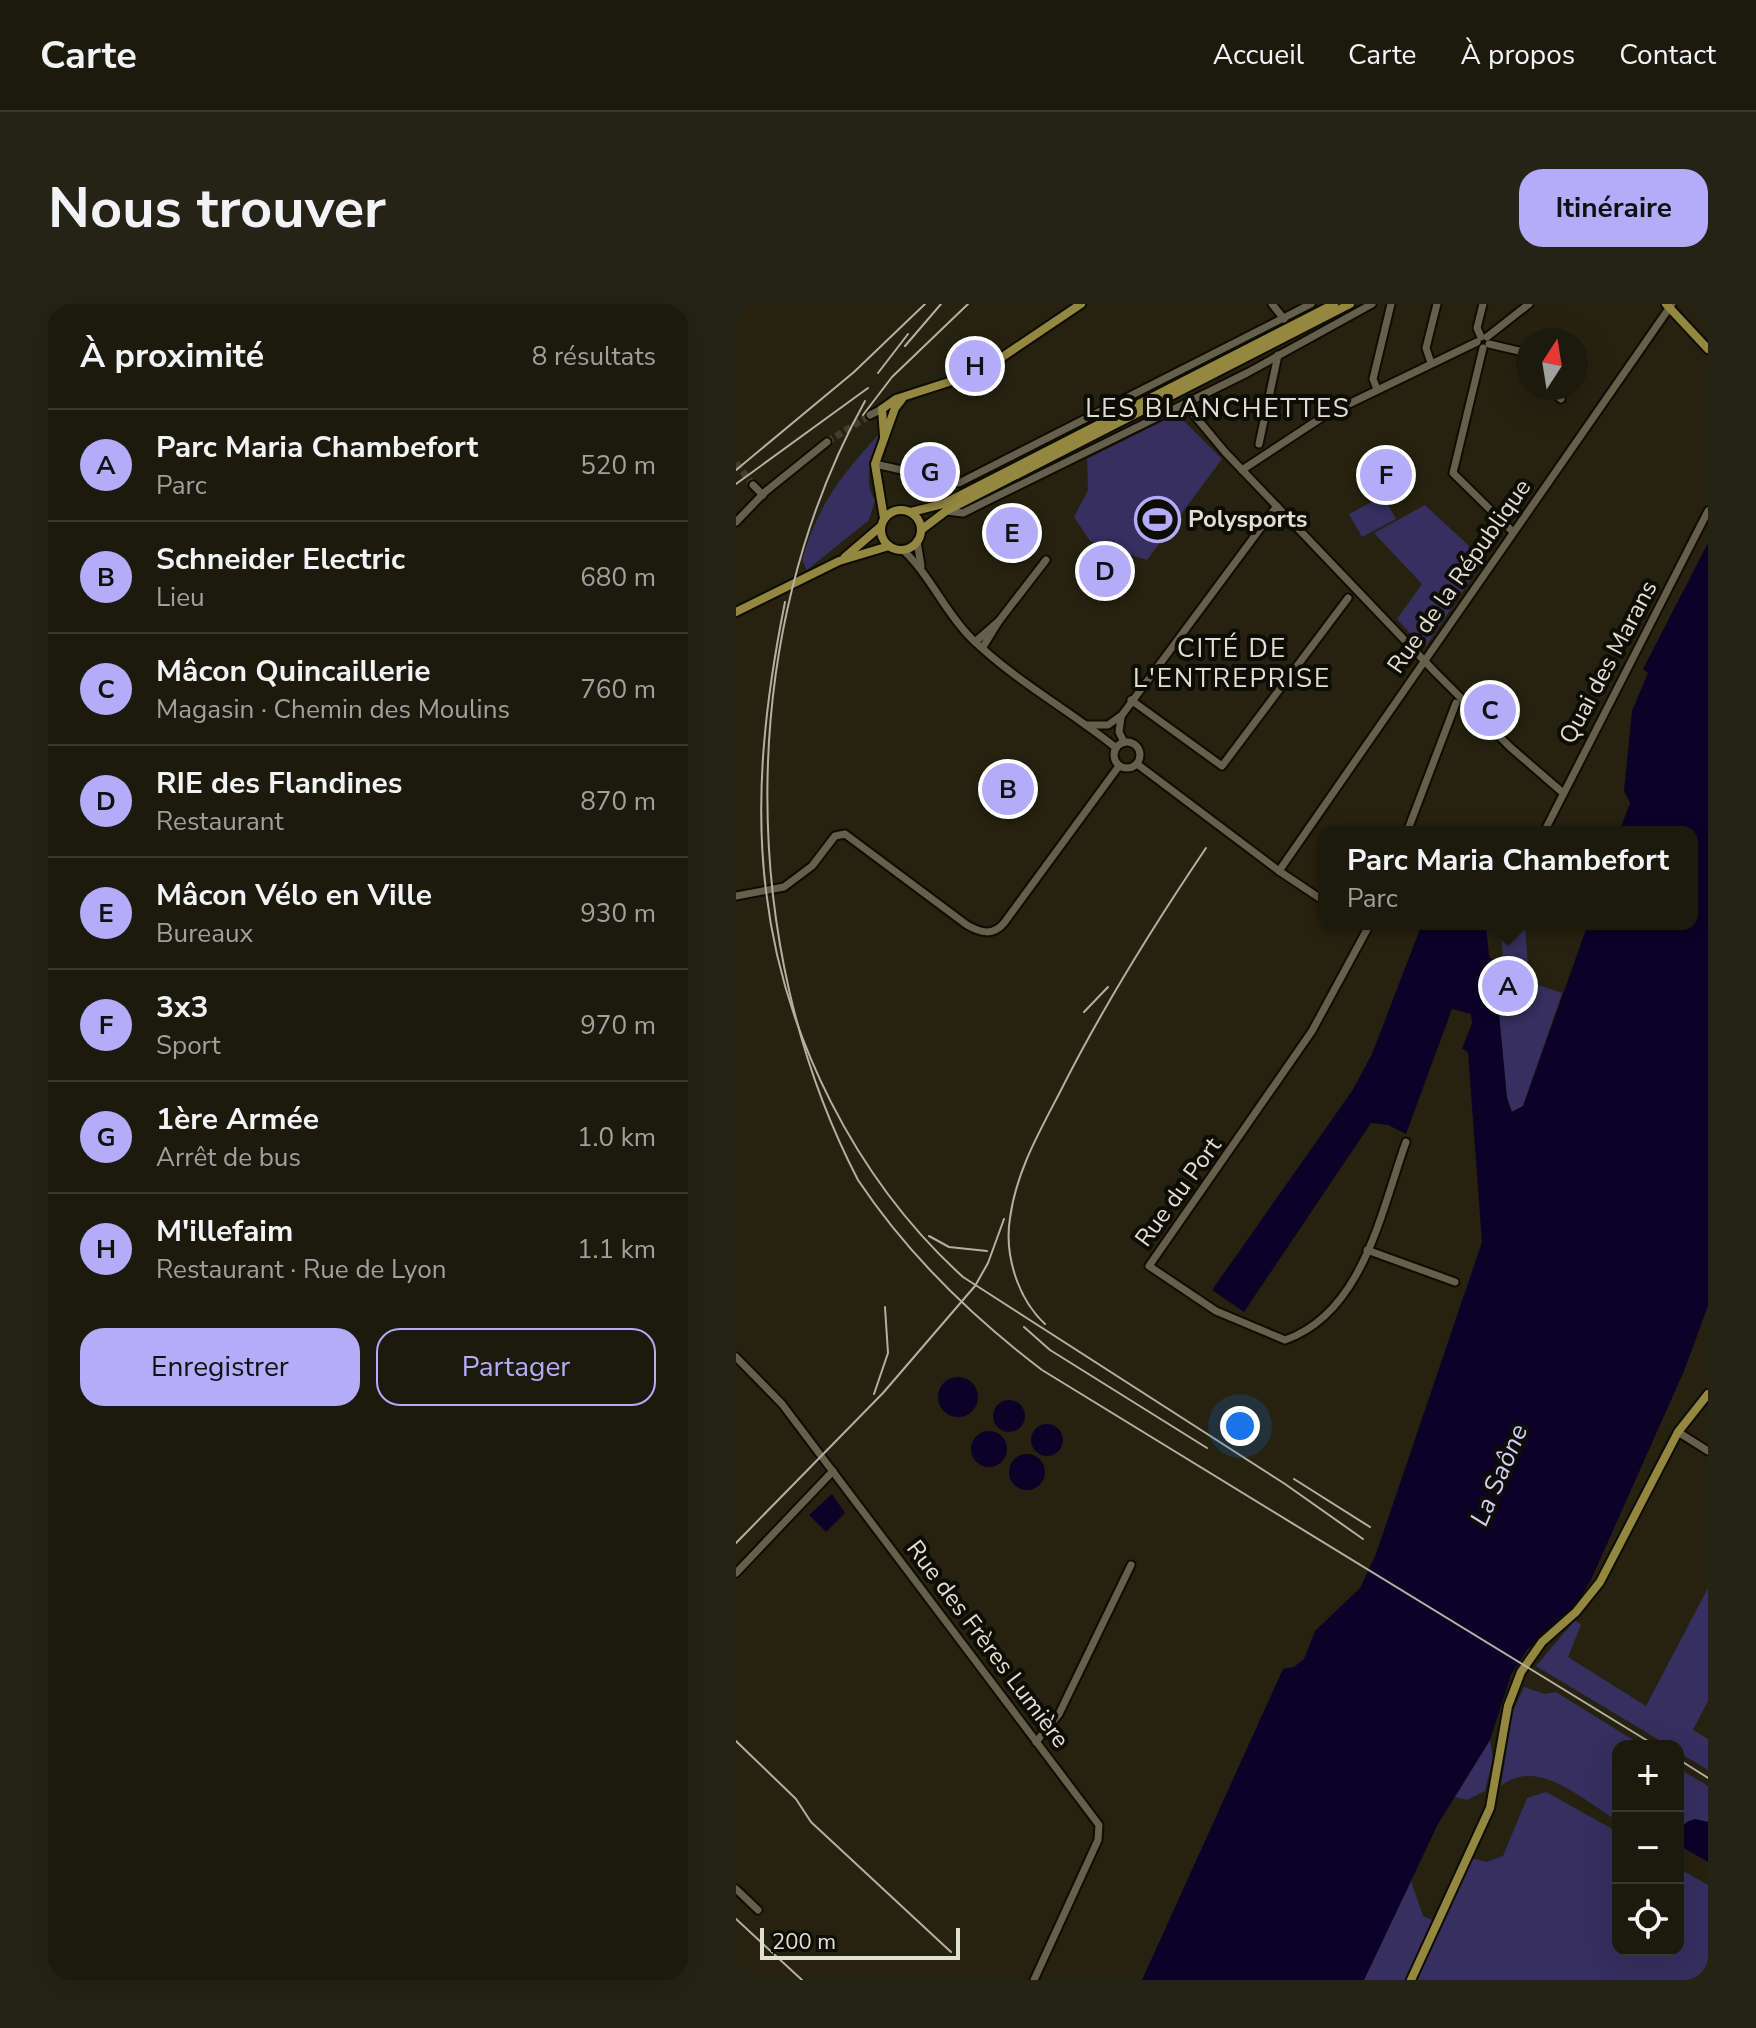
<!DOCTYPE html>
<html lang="fr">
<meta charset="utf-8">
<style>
body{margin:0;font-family:"Nunito Sans",sans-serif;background:#252315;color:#f1f3f6}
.controls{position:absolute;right:24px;bottom:24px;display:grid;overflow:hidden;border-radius:16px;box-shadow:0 8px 32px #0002}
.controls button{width:72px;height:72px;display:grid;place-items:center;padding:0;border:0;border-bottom:2px solid #3a382d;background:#1c1a0c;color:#f1f3f6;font:40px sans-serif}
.compass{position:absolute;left:780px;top:24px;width:72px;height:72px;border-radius:50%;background:#1c1a0c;box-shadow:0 8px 32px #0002;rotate:12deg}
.scale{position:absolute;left:24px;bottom:20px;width:200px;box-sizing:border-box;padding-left:8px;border:4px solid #e1dfd3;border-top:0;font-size:22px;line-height:28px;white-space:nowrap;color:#e1dfd3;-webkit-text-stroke:6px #0d0c05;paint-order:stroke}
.you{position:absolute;left:504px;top:1122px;width:28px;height:28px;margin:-20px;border:6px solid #fff;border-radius:50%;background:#1a73e8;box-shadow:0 0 0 12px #1a73e833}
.badge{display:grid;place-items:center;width:52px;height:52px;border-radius:50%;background:#b4acf9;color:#111;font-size:26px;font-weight:700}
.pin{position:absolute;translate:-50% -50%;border:4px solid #fff;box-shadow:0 2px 8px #0006}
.popup{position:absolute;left:582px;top:522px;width:380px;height:104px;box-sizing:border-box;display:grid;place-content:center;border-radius:16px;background:#1c1a0c;filter:drop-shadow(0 2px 6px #0005);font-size:26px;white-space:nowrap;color:#a0a19d}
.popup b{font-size:30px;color:#f1f3f6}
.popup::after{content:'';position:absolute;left:50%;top:100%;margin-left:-16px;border:16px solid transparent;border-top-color:#1c1a0c}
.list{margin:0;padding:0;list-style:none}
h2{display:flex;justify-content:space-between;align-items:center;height:104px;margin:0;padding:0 32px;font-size:34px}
h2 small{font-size:26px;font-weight:400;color:#a0a19d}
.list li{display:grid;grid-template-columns:52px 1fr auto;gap:24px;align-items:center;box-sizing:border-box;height:112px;padding:0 32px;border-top:2px solid #3a382d}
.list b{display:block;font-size:30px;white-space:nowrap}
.list p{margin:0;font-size:26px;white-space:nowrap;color:#a0a19d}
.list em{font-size:26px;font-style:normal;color:#a0a19d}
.actions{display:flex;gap:16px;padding:24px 32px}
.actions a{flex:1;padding:18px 0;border:2px solid #b4acf9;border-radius:24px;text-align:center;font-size:28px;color:#b4acf9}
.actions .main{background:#b4acf9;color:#111}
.icon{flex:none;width:44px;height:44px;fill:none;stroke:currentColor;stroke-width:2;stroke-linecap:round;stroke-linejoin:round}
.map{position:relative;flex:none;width:972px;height:1676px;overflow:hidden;border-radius:24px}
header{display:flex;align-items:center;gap:48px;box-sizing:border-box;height:112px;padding:0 40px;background:#1c1a0c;border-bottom:2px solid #3a382d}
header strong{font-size:38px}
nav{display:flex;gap:44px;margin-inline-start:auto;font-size:28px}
.intro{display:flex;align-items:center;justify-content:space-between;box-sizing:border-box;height:192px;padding:0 48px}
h1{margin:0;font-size:56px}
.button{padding:20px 36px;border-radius:24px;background:#b4acf9;color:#111;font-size:28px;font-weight:700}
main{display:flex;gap:48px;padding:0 48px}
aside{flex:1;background:#1c1a0c;border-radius:24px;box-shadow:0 8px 32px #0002}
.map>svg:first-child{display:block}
.green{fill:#362f5f}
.water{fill:#0c0228}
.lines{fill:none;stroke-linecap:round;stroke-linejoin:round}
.minor-tunnel{stroke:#423e2d;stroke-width:7;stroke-dasharray:7 3.5;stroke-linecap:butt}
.minor-casing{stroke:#0f0c00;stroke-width:11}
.major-casing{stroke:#0f0c00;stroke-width:12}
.minor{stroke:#64604b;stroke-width:7}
.major{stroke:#948841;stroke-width:8}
.rail{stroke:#b3b0a3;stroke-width:2}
.labels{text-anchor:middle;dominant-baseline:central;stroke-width:8;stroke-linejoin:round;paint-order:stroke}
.poi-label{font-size:24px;font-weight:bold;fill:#e1dfd3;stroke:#0d0c05;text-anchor:start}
.street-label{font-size:24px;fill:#e1dfd3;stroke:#0d0c05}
.neighbourhood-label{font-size:26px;letter-spacing:2px;fill:#e1dfd3;stroke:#0d0c05}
.water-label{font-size:26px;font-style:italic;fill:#d0cdfa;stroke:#0d0c05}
</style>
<header>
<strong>Carte</strong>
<nav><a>Accueil</a><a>Carte</a><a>À propos</a><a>Contact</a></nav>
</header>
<div class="intro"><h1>Nous trouver</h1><a class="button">Itinéraire</a></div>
<main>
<aside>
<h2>À proximité<small>8 résultats</small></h2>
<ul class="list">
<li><span class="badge">A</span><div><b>Parc Maria Chambefort</b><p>Parc</p></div><em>520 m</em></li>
<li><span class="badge">B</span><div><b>Schneider Electric</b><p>Lieu</p></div><em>680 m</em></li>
<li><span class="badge">C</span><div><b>Mâcon Quincaillerie</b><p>Magasin · Chemin des Moulins</p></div><em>760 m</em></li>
<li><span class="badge">D</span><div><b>RIE des Flandines</b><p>Restaurant</p></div><em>870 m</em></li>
<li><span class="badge">E</span><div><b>Mâcon Vélo en Ville</b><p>Bureaux</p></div><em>930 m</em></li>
<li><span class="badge">F</span><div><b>3x3</b><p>Sport</p></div><em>970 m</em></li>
<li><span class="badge">G</span><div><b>1ère Armée</b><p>Arrêt de bus</p></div><em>1.0 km</em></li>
<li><span class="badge">H</span><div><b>M'illefaim</b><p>Restaurant · Rue de Lyon</p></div><em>1.1 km</em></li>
</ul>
<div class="actions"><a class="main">Enregistrer</a><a>Partager</a></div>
</aside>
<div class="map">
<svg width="972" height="1676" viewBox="0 0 972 1676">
<rect width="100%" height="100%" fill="#262210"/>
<g class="green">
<path d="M441,110L486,155L411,256L354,237L338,213L352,186L351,155Z"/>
<path d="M143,130C137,151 126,176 139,196L133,216L71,266L66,256C83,199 104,173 143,130Z"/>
<path d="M672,153L678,165L628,190L622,178Z"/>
<path d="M647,192L660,215L626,233L613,210Z"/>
<path d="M689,201L748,256L690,342L683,339L661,315L686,280L638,229Z"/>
<path d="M764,620H789L793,678L826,689L787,802L775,808L771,794L758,658L767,654Z"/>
<path d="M972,1284V1397L957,1426L972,1435V1466L942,1448V1442H933L800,1362L839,1316L845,1321L832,1353L910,1402Z"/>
<path d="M788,1383L809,1390L820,1388L907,1442H882V1517C848,1497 801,1452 765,1482L776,1409Z"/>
<path d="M754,1436L757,1454L749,1487L731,1496L719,1493Z"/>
<path d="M942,1464L972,1482V1518L952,1517L942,1528Z"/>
<path d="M810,1488L882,1528V1646H942V1564L972,1581V1676H681L736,1554L750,1558L767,1552L791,1494Z"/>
<path d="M675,1577L687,1612L696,1616L669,1676H628Z"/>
</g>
<g class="water">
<path d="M972,239V1002L948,1067L855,1276L840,1301L791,1346L775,1371L754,1436L702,1520L628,1676H406L547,1365L558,1363L568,1355L579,1327L624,1284L640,1250L746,938L732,748L726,745L736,719L735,710L716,705L670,830L652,821L635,819L508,1008L476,986L616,787L636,750L686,620H750L753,652L758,658L771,794L776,808L787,802L852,620H956V528H883L894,499L888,487L896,407L912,369L907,365Z"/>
<circle cx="222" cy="1093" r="20"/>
<circle cx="273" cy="1112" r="16"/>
<circle cx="311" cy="1136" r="16"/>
<circle cx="253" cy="1145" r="18"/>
<circle cx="291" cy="1168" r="18"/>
<path d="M96,1190L109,1209L90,1228L73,1211Z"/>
<path d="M959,1515L972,1518V1558L942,1541C942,1528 945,1518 959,1515Z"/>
</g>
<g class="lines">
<g class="minor-tunnel">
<path d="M91,138L134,111"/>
<path d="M0,159L17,181"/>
</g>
<defs>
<g id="minor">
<path d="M536,0L548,15"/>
<path d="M745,33L741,24L747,0"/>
<path d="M751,33L793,0"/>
<path d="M753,40L792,49"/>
<path d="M747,44L717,169L777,228"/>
<path d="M695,59L690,44L701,0"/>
<path d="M812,84L825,95"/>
<path d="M641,85L637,75L655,0"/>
<path d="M449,100L489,148L699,368L774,443L826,488"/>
<path d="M134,111L146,105"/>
<path d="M523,140L542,51"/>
<path d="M139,160L223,179L575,0"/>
<path d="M506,166L588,112L741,38"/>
<path d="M17,181L27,191"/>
<path d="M210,207L227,209L237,204L511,69L636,0"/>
<path d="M0,218L29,188L91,138"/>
<path d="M181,237L185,262"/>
<path d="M167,246C195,272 208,307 235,334C278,376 333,406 379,443"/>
<path d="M263,317L310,256"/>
<path d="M239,338L263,317L247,343"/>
<path d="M395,396L486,462L612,294"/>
<path d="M385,413L383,428L388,438"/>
<path d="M350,421H372L386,411L541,202"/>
<circle cx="391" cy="451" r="13"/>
<path d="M401,460L543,567L588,597"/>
<path d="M671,528L720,399"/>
<path d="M808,528L972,207"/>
<path d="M543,567L936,0"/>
<path d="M0,592L48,583L76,562L99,532L109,530L231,621C245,629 257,632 268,619L383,462"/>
<path d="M634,620L576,727L413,962L480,1007L549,1036C627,1009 645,907 670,838"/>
<path d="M631,946L719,978"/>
<path d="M0,1053L46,1100L363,1521L362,1536L298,1676"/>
<path d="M942,1128L972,1147"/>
<path d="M0,1269L97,1167"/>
<path d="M300,1438L323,1410L395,1261"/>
<path d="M0,1585L22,1606"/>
</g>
<g id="major">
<path d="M930,0L972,45"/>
<path d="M146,105L160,95L244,68L345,0"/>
<path d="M146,105L148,132"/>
<circle cx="165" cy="226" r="20"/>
<path d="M175,208L207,200L598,0"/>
<path d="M148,214L139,160L159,104L166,95"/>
<path d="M185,226L210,207L614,0"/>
<path d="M109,253L144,223"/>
<path d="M0,308L103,257L153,242"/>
<path d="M675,1676L754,1504L772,1402L785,1368L806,1338L840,1308L864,1278L942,1128L972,1090"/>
</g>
</defs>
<use href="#minor" class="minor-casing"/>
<use href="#major" class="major-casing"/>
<use href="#minor" class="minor"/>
<use href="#major" class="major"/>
<g class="rail">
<path d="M169,42L205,0"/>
<path d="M142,69L172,30"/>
<path d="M129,97C0,330 0,641 122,876C172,951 235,1012 306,1066L920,1442"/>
<path d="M127,111L156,73L232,0"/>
<path d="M0,166L118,68L189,0"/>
<path d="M0,180L132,84"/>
<path d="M49,298C30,393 18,490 30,587C47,731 120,876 227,973L549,1180L627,1235"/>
<path d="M348,708L372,683"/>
<path d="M193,932L213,943L251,947"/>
<path d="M309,1020C282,995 268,951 274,914C280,869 302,830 323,790C366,704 416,624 470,544"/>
<path d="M288,1023L314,1046L471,1144"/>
<path d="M138,1090L152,1049L149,1003"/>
<path d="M558,1175L634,1223"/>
<path d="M0,1239L147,1089L239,982L252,959L268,915"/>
<path d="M0,1437L60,1495L75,1518L215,1648"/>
<path d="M942,1455L972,1474"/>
<path d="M0,1615L66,1676"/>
</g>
</g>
<defs>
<symbol id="stadium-ring" viewBox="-11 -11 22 22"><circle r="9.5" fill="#0d0c05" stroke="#b4acf9" stroke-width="1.5"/><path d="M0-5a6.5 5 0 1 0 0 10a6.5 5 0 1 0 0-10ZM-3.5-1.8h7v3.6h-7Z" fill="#b4acf9"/></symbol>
</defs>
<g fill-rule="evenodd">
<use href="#stadium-ring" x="396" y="190" width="51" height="51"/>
</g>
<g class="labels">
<g class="poi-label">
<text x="452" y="215">Polysports</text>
</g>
<g class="street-label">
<text transform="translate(723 272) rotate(-55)">Rue de la République</text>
<text transform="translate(872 358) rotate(-62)">Quai des Marans</text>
<text transform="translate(442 888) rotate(-54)">Rue du Port</text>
<text transform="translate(252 1340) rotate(53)">Rue des Frères Lumière</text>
</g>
<g class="neighbourhood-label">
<text x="482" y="104">LES BLANCHETTES</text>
<text x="496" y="344">CITÉ DE<tspan x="496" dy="30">L'ENTREPRISE</tspan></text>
</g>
<g class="water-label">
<text transform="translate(763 1171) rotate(-67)">La Saône</text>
</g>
</g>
</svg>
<div class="controls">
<button>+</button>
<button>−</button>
<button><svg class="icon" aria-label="locate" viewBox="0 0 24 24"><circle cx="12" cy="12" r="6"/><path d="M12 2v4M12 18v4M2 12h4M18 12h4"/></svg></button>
</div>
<svg class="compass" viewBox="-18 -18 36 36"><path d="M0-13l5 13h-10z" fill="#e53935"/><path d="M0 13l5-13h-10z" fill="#a0a19d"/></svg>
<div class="scale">200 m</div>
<div class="you"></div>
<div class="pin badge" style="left:772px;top:682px">A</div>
<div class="popup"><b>Parc Maria Chambefort</b>Parc</div>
<div class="pin badge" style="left:272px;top:485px">B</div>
<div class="pin badge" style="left:754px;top:406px">C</div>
<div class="pin badge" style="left:369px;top:267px">D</div>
<div class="pin badge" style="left:276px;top:229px">E</div>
<div class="pin badge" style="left:650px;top:171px">F</div>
<div class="pin badge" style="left:194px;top:168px">G</div>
<div class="pin badge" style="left:239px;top:62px">H</div>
</div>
</main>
